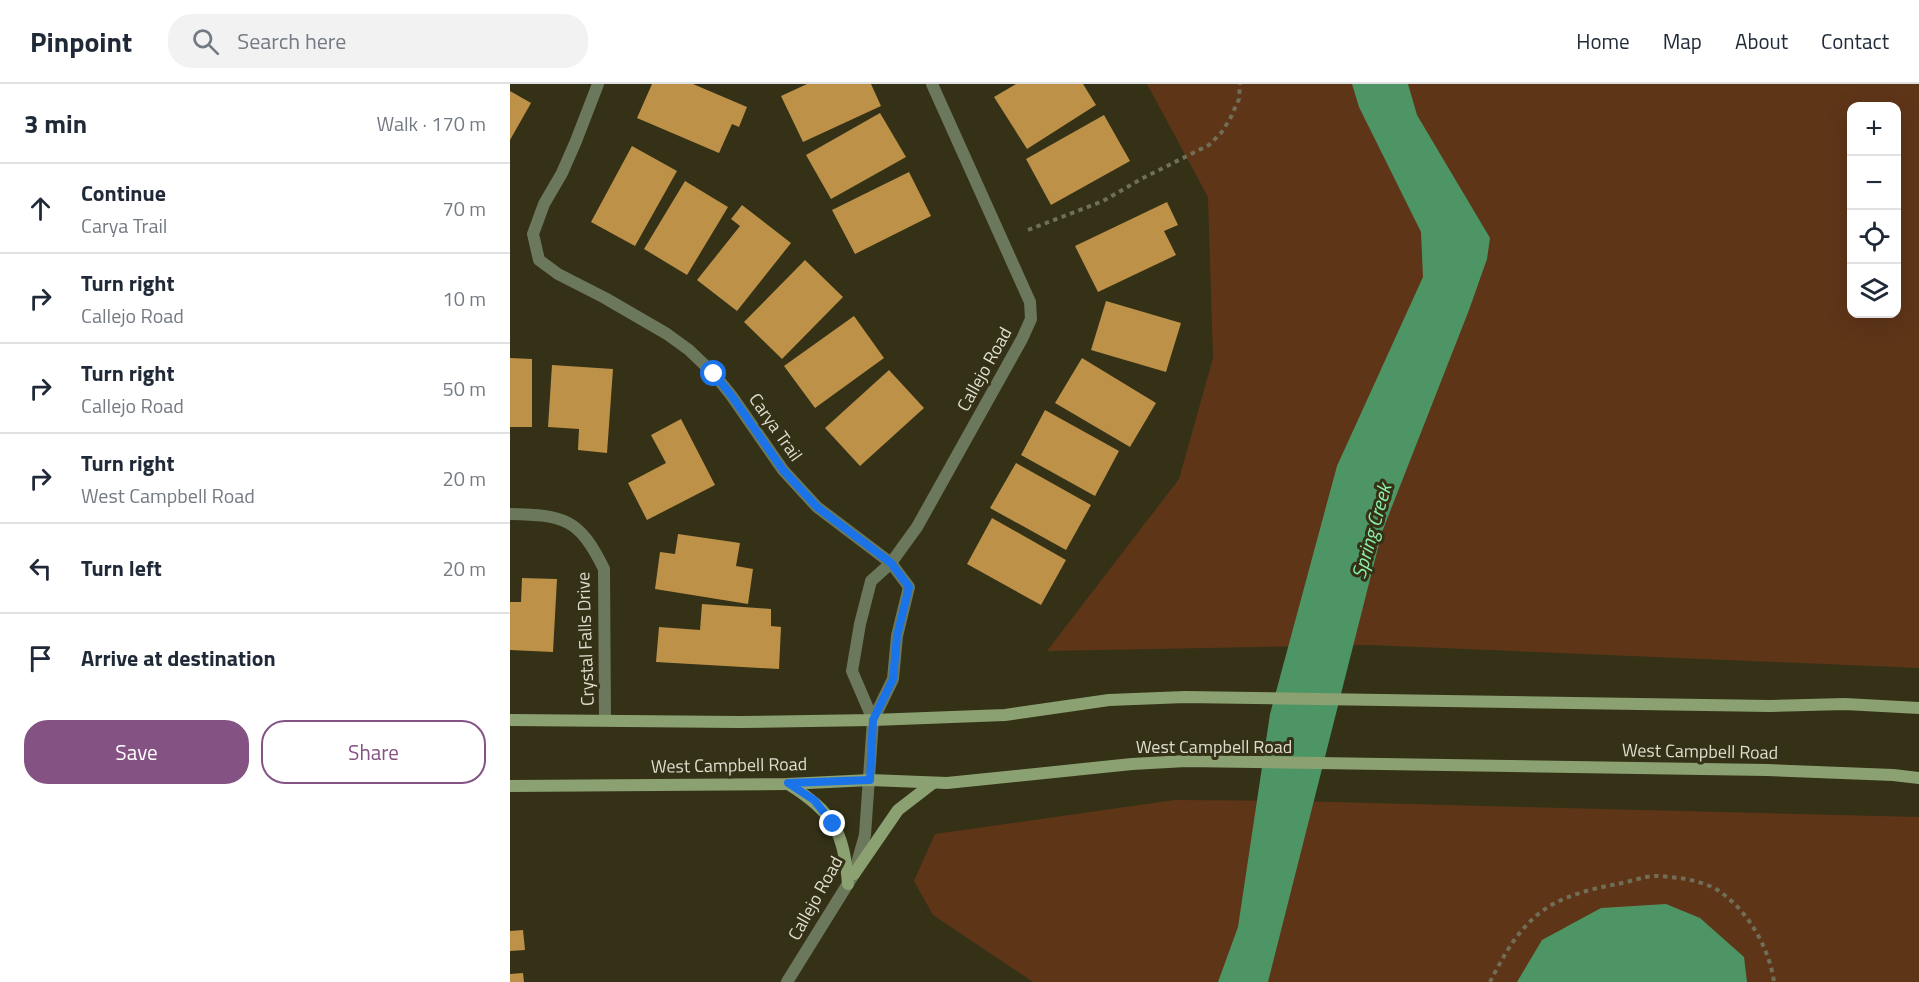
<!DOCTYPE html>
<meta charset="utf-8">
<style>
body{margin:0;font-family:"Titillium Web",sans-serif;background:#f2f2f3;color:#1f2937}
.controls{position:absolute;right:18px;top:18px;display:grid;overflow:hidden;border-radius:12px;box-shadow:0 6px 24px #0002}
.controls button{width:54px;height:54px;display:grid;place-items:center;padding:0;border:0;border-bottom:2px solid #e0e1e3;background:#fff;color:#1f2937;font:30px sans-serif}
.stop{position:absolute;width:18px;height:18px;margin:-14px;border:4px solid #1a73e8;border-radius:50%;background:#fff}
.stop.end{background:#1a73e8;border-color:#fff;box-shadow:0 2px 6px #0008}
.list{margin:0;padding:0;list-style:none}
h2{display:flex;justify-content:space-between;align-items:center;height:78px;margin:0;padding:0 24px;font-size:26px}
h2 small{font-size:20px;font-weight:400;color:#747a83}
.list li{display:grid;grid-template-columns:39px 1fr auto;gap:18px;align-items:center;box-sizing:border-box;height:90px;padding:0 24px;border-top:2px solid #e0e1e3}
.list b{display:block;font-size:22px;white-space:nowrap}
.list p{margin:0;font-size:20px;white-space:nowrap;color:#747a83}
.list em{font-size:20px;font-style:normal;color:#747a83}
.actions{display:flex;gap:12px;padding:18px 24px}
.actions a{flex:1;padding:14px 0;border:2px solid #845283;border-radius:24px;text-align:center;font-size:21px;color:#845283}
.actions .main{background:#845283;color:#fff}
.icon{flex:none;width:33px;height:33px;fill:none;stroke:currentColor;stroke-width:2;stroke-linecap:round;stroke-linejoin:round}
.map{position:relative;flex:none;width:1409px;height:898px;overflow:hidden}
header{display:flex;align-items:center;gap:36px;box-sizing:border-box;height:84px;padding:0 30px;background:#fff;border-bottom:2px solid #e0e1e3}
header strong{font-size:28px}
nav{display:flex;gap:33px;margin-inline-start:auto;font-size:21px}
.search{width:420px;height:54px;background:#f2f2f3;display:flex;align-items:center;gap:15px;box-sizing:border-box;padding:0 21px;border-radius:24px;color:#747a83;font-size:22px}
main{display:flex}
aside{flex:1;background:#fff}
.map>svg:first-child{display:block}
.green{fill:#5f3518;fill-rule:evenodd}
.water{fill:#4d9564}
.building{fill:#bd9148}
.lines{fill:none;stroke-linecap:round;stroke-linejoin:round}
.path{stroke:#706e57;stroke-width:4;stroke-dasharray:4.5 4.5;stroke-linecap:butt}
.minor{stroke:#6b785b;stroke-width:12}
.tertiary{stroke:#6b785b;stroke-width:12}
.secondary{stroke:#8ca171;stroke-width:12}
.route{stroke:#1a73e8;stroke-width:8}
.labels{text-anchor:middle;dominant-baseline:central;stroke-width:6;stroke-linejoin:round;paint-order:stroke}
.street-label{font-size:18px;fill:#dfdece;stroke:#343117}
.water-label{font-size:20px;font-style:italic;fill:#8df0ab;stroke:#343117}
</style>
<header>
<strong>Pinpoint</strong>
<div class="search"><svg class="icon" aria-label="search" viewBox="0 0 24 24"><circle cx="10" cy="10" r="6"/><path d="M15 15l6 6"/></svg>Search here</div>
<nav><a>Home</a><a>Map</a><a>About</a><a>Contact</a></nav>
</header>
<main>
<aside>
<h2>3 min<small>Walk · 170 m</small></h2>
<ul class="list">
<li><svg class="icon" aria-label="ahead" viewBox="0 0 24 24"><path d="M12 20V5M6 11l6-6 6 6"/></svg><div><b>Continue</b><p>Carya Trail</p></div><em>70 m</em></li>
<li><svg class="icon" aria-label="right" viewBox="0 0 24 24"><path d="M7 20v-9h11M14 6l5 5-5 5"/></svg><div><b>Turn right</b><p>Callejo Road</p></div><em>10 m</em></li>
<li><svg class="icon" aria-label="right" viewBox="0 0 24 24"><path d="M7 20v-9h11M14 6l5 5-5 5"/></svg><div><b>Turn right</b><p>Callejo Road</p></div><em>50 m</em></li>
<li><svg class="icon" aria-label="right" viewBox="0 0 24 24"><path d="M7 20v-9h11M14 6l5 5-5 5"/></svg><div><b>Turn right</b><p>West Campbell Road</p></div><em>20 m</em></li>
<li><svg class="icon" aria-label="left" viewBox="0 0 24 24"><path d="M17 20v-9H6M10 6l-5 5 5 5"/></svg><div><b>Turn left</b></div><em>20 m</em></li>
<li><svg class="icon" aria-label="arrive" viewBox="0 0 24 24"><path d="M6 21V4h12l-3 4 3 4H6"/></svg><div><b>Arrive at destination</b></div></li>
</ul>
<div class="actions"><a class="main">Save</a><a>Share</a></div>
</aside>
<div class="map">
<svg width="1409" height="898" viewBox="0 0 1409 898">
<rect width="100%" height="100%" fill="#343117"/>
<g class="green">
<path d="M637,0H1409V584L860,561L537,567L669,395L703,274L698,113ZM1342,22H1386V230H1342Z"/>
<path d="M665,716L783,717L1409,733V898H523L423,831L404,797L425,750Z"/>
</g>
<g class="water">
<path d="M842,0H898L907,31L980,154L977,175L959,226L872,448L758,898H708L728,843L760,630L827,382L913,193L911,148L849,23Z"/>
<path d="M1156,820L1190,834L1234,873L1237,898H1007L1032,856L1091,824Z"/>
</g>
<g class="building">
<path d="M142,0H183L237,23L229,43L222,40L209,69L127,34Z"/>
<path d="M297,0H361L371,22L293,58L271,12Z"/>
<path d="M506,0H573L586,21L517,65L484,13Z"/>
<path d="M0,7L21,19L0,56Z"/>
<path d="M370,29L396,73L321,115L296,71Z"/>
<path d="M594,31L620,77L541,121L516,75Z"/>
<path d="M122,62L167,87L125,162L81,138Z"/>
<path d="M399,88L421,132L345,170L322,126Z"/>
<path d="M175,97L218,123L177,191L134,165Z"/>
<path d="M657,118L668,141L654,147L666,171L588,208L565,162Z"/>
<path d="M232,121L281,159L227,227L187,196L230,142L221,135Z"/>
<path d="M295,176L333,213L272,275L234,238Z"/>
<path d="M596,217L671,239L656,288L581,266Z"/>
<path d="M344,232L374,274L305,324L274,282Z"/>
<path d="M0,274L22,275V343H0Z"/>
<path d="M572,274L646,319L620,363L545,319Z"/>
<path d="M42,281L103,285L97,369L68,366L69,345L38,343Z"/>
<path d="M379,286L414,324L350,382L315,344Z"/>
<path d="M535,326L609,367L585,412L511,371Z"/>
<path d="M171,335L205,401L137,436L118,399L156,379L141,351Z"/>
<path d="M506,379L581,421L556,466L480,424Z"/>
<path d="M482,434L556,476L531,521L457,480Z"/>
<path d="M168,450L230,459L226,482L243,485L238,520L145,505L150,468L165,470Z"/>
<path d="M12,494L47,495L43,568L0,566V518H11Z"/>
<path d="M192,520L261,525V542L271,543L269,585L146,578L149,543L190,546Z"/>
<path d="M13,846L15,866L0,867V847Z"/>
<path d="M13,889L14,898H0V890Z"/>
</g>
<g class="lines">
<g class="path">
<path d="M518,146L593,117L633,94L699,61L711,49L720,35L729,15L730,0"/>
<path d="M980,898C993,873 1007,846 1031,828C1052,812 1081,805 1107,800C1120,798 1134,792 1147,792C1167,793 1192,796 1209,807C1238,827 1259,863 1264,898"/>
</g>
<g class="minor">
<path d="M88,0L66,57L52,89L34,120L23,150L29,176L48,190L95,214L157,250L179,266L204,290L221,311L273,386L307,423L381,479L399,503L387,552L383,595L363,636"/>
<path d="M0,430C54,431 69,434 94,485L95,636"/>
<path d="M363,636L342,587L350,540L361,497L381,479L407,443L512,255L521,235L520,218L422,0"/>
</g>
<path class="tertiary" d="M277,898L344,790L355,751L363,636"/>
<g class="secondary">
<path d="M0,636L229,638L363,636L495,631L599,616L675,613L1260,622L1335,620L1409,624"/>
<path d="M278,700C323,728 334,747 338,800"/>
<path d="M0,702L278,700L360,696L437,699L622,680L676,677L1257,686L1383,691L1409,694"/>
<path d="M344,790L388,726L423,699"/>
</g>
</g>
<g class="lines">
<path class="route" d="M204,290L221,311L273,386L307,423L381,479L399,503L387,552L383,595L363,636L360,696L278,699L304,716L323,740"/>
</g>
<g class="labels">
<g class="street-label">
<text transform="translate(474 285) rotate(-61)">Callejo Road</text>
<text transform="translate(266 343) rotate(55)">Carya Trail</text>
<text transform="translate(75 555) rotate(-92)">Crystal Falls Drive</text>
<text x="704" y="662">West Campbell Road</text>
<text transform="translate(1190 667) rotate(1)">West Campbell Road</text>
<text transform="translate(219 681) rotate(-1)">West Campbell Road</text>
<text transform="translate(305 814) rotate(-61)">Callejo Road</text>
</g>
<g class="water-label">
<text transform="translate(861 447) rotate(-74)">Spring Creek</text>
</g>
</g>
</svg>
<div class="controls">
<button>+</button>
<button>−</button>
<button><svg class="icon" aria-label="locate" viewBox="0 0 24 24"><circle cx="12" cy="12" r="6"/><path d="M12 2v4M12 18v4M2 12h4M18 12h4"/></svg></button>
<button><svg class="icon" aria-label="layers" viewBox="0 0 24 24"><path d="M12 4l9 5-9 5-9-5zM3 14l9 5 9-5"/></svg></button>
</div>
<div class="stop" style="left:204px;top:290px"></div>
<div class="stop end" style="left:323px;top:740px"></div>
</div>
</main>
